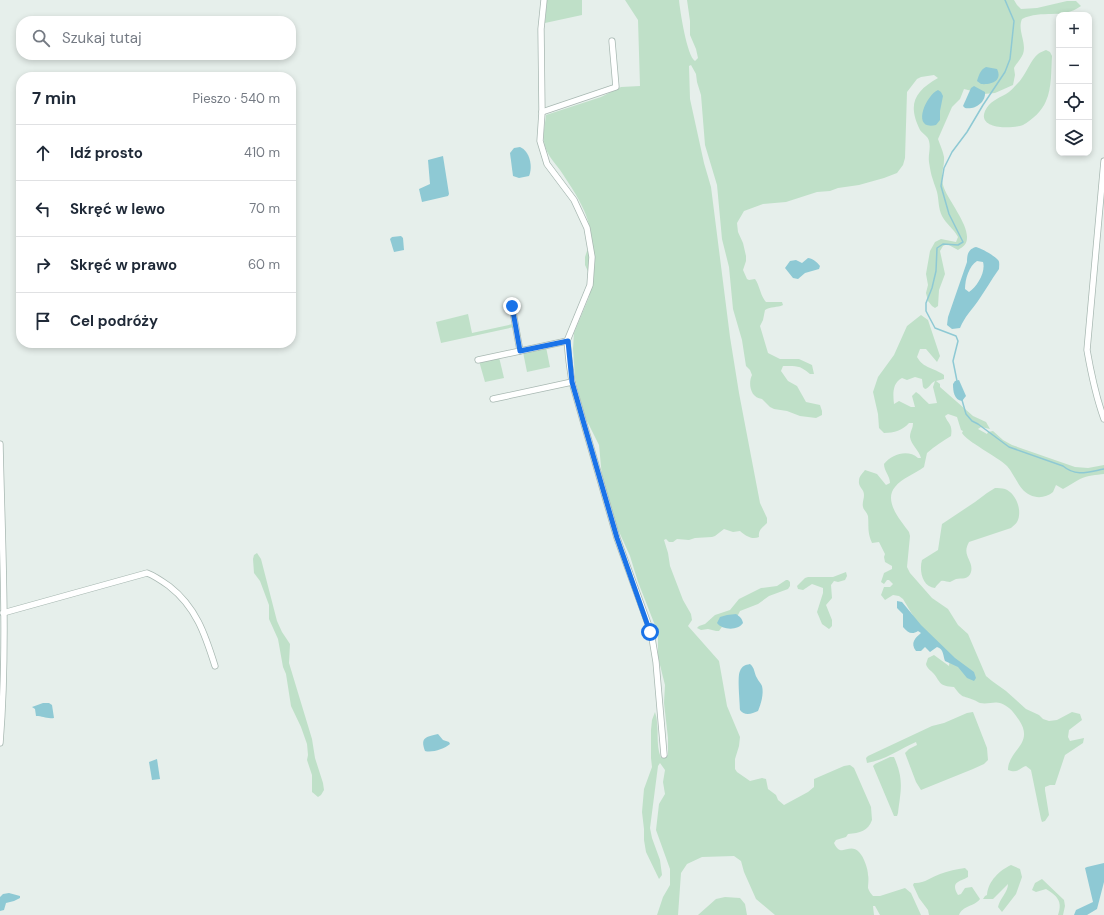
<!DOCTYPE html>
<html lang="pl">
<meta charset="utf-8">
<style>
body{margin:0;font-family:"DM Sans",sans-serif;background:#f2f2f3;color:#1f2937}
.controls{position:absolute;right:12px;top:12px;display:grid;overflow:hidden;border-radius:8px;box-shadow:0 2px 6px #0003}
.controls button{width:36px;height:36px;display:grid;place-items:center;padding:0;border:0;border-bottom:1px solid #e0e1e3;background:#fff;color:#1f2937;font:20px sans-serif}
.stop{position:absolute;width:12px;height:12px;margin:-9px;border:3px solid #1a73e8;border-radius:50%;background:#fff}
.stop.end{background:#1a73e8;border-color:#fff;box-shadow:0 1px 4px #0008}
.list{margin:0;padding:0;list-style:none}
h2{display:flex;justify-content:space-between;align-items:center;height:52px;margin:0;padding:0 16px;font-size:17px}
h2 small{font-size:13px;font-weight:400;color:#747a83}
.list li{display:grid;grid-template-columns:26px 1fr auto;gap:12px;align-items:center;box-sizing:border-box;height:56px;padding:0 16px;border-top:1px solid #e0e1e3}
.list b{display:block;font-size:15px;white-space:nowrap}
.list em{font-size:13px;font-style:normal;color:#747a83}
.icon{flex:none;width:22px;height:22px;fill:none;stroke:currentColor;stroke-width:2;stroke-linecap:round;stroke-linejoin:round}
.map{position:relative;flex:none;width:1104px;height:915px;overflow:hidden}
.search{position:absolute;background:#fff;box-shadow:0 2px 6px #0003;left:16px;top:16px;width:280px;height:44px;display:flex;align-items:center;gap:10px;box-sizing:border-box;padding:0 14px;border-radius:16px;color:#747a83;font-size:15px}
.panel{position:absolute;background:#fff;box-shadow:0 2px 6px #0003;left:16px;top:72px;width:280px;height:276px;border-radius:16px}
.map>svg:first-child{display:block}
.green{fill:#bfe0c8;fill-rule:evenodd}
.water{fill:#8ec9d4;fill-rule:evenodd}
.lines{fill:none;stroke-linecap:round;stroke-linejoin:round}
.stream{stroke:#8ec9d4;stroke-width:1.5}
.minor-casing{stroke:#a8b8b2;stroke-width:7}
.minor{stroke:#fff;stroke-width:5.5}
.route{stroke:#1a73e8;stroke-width:5}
</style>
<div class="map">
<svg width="1104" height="915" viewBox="0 0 1104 915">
<rect width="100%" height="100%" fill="#e6efeb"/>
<g class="green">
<path d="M547,0H582V15L545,23Z"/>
<path d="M625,0H679C680,11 687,56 695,61L698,58L696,49L690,35V21L687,0H1014L1017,5L1021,9L1037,8L1067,1H1076L1081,6C1062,20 1042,9 1022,19C1017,30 1027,43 1023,54C1021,59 1016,64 1014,68L1015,75L1013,85L995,93L984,94L964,89L960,99L952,107L938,139C940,145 943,151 944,157C945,168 939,174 944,188C949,201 968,224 967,238C967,244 963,247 958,250L947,244L943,246L940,251L945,274L939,290L938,306L935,308L932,306L928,301L926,293L928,285L926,274L930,251L935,242L941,239L956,242L958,237C954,229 946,224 942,216C938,208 939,200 937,192C936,188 934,184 933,180C931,175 930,168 929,162C928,155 931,148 929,141C928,136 923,134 920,130C907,104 915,91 938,78L934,75L921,77L917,79L907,92L905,158L903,165L897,173L884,178L859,185L838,188L830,191L817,192L786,202L763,204L744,211L737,223L738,232L743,243L746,256V261L743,270L747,279L749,280L755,279C760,286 760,295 766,302H782L783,305C777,308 771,306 765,310L763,320L760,326L768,353L780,359H799L812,365L814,374H810C798,364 798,367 783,366L781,371L788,381L797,386L806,402L820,405L822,411V415L816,418L800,416L787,411L774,409L770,407L762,399C750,398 748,383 752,375L750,370L746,366L742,340L733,309L729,267L722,239L717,185L705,145L701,95L697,82L696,74L691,65L689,66L690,99L704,163L711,187L730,337L739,393L760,503L767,518V523C763,527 758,530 759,537C752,540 746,536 740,531L733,532L724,529L715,536L712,537L695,538L689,540L677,539L673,542H669L666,539L664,540L668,553L670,566L683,600L691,614L692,620L688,626L719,661L727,706L740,737L739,746L735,759V769L737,772L750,781L762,778L766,779L768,789L776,795L778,800L784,805L808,792L814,787V779L844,766L850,765L854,768L871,807L872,820C868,831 860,833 848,834L846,837L836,840L834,843C841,859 849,842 859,852C864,857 868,869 868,875C869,879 868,884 868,888C869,891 871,894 873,896H880L905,888L911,893L921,915H880L875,906H873L874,915H775L756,899L744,872L741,861L734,856L702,857L687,864L681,873L678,915H657L663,897L670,885V869L656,830L659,804L665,794L663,782L665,770L660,763L658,766L650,828L652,838L660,860L662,875L659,879L646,852L644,840V829L642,812L644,789L652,767L651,758V730L652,720L655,712C660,727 655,744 661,758L668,755V738L664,703L665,685L658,657V633L638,582L630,556L616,525L607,498L602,477L599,445L584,415L575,378L573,349L574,333L589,297L592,280L585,265V257L587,251L592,248C593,218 576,194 560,170C554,162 548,156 545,146C542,136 545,126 546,115L601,97L621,87L640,86L638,20Z"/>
<path d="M1046,50L1050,52L1052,56C1051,70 1052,88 1046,101C1042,111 1032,120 1023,125C1013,129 977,130 985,111C990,101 997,99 1006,94C1010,92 1014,87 1017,84C1025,77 1031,59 1038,54C1040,52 1044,51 1046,50Z"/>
<path d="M468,314L472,333L513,324L514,327L441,343L436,322Z"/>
<path d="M921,315L928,320L940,356L937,362L926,349H920L917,357C924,369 933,367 944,375V379L936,381L940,384V387L973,416L986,422L990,429L981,427L978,429L987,434L988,432L993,431L1003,440L1012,445L1075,467L1088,468L1104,465V474C1096,475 1088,475 1080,479C1074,482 1069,486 1063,489L1056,485L1053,492C1047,497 1038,499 1030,495C1019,490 1015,475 1007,466C998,457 966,441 962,433L963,431L961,430L957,417L948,414L945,416C948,424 953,424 951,436C943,441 935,446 927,453L924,467C915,474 902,478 895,487C883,501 901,521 909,532L910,536L907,567L910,573L932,598L948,609L958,625L968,634L986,676L992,681L1006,691L1026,709L1039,715L1043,719L1049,721L1057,720L1072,712L1080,714L1082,720L1069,730L1068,737L1070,741L1084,738L1083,743L1065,755L1055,785H1050L1045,787V790L1049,815L1045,821L1042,822L1041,819L1031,770L1026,766C1019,768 1018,774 1008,770C1008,750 1035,744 1019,720C1016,716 1013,711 1009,708C996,698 992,705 980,703C979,703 975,700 974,700C962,695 963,699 954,687C939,686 941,683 934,674C931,670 927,669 926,664L928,658L934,655L949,666L950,657L918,624L903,599L899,596L893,595L885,600L881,595L884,587H890L893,584L889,580H887L884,584L881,582L884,573L892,569V566L885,562L884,557L885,554L879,542L872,543C867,532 869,526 868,516C867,512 864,511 863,507C862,503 864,499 864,495C864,489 858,487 859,481C859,476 862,474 865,470L877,474L886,485L890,483C890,476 884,471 884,464C892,454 908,449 918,458H921C919,450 911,445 910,437C910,431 913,429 913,423H909C903,430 894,433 884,433L879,428L878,414L873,392L878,377L894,355L907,326ZM915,377L922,379L923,387L925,389C930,388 930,383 935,381L933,387L937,403L929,404C924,400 921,395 916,392L912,396L915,407H911L899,401L894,404C893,395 892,383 902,378L907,380Z"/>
<path d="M546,347L550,367L527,372L523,352Z"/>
<path d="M499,357L504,378L485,382L479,361Z"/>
<path d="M995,488C998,488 1002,488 1005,489C1016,493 1023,511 1017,522C1016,524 1013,526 1011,528L969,542C961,556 974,560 971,572C969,580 961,578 956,579C954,580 952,581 950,582C947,582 944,580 941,581C939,583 936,586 935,588C922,587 919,570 922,560L938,550L942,524L975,502L987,493Z"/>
<path d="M257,553L261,559L277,621L282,632L290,644L289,663L312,739L315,758L323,783L324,790L321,795L318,797L312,792V775L307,760L308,755L307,744L301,727L291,706L286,674L283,667L278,639L269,619V605L260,581L254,573L253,559L254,555Z"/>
<path d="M846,572L847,576L845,580L838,582L834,581L831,585L832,598L826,605L832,620V626L829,629L822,624L817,612L823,593V588L812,584L803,590L798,589L797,586L805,578L808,577H833Z"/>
<path d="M786,580H788L790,582V586L788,589L769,596L758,604L740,611L736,619L724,624L719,631H716L708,629L701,630L697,628L699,626L705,624L715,615L730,610L739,599L761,588L777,586Z"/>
<path d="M973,712L987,748L988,760L984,764L973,769L921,790L916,782L905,753L909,749L917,745L916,742C900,749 885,760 867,763L866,758L868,756L932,726L944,723L967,713Z"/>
<path d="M890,757H894C904,780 901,789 898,813L897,816H894L873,766L875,764Z"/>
<path d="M1011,865L1020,869L1022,877L1016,894L1002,912L998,907C1000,898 1008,892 1008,884L993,899H983L985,896L987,895C988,881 1000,870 1011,865Z"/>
<path d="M965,868L968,871V877C960,882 950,881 958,895L961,894L965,888L972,887L980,899C974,907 963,905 959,915H929L928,910L919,898L913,885L914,883C923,884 932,877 940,874C948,871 957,869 965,868Z"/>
<path d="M1042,879L1064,900L1065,906L1063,915H1058C1063,901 1057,896 1046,889L1036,892L1032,890L1035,883Z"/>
<path d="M725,897L740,898L745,904L747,915H698L716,899Z"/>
</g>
<g class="water">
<path d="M986,67L997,69C1003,81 991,85 981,84L977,81C979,75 980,70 986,67Z"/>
<path d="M974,86L985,92C986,103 974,110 965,108L963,106L971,88Z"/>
<path d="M938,90L941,92L943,96L940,111V120L936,125C911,131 925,96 938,90Z"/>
<path d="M520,147C530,151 533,167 529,176L519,178L513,176L510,153L514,148Z"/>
<path d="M443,156L449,194L448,196L422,202L419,189L430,184L428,160Z"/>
<path d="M401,236L403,238L404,250L394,252L390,239L392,237Z"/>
<path d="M976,247C981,248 995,256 998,260C1000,262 999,266 999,269C991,280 985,291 978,301C971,311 965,316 960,328L952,329L947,325L948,317L967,262C967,255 968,249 976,247ZM977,261L983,262C986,272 977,287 969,292L965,289C965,279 969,266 977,261Z"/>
<path d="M808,258C812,258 817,262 820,266L819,269L805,273L798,279L793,278L785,268L790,261L796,260L802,263Z"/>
<path d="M959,380L966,396L962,401C954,400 953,391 953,384L955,381Z"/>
<path d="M897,601L902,602L921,625L955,658L974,672L976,678L974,681L967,678L958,667L945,661C943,656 944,649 937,647L930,652L925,647L921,651H916C910,643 915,638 921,633L918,631C912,635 908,633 903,627V614L897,608Z"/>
<path d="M736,614C740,617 742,618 743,623C738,631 722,630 717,623L720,617L727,615Z"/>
<path d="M750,664C755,668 754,673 757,678C758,681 761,683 762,686C764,694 761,704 758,711C752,714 744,716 740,710C740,702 737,676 740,671C742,666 745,665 750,664Z"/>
<path d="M43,703H49L52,705L54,718C46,719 43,716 36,716L35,709L32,707Z"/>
<path d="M438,734L443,740L449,742L450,744C444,749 432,753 425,751C420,737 426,737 438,734Z"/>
<path d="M157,759L160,779L152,780L149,762Z"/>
<path d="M1104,863V882L1097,909L1087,915H1074L1076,910L1093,902L1085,868L1087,867Z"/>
<path d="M9,893L20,896V898L14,901L6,903L4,910L0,911V897L3,894Z"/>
</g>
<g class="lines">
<g class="stream">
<path d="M957,381L953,361L958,341L956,336L935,328L926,311V303L932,288L936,271L937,248L943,244L958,245L963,242L949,214L941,186L944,168L952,152L967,132L983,105L1005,72L1010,59L1014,21L1005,0"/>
<path d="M962,400L966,414L972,421L978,424L1009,447L1063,466C1076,477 1088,472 1104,469"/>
</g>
<defs>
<g id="minor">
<path d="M544,0L541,29L542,112L540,141L547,164L574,200L587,228L592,257L590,285L567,341L569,361L572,382L582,417L617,538L651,632L656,662L664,755"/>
<path d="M542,112L616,87L612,41"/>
<path d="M1104,161L1087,350C1091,373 1096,397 1104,419"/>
<path d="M512,306L520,351"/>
<path d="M478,360L567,341"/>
<path d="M493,399L572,382"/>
<path d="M0,444C2,544 8,644 0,743"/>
<path d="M3,613L147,573C155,576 162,581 169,586C196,607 205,634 215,666"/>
</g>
</defs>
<use href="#minor" class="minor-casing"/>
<use href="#minor" class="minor"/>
</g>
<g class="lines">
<path class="route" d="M512,306L520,351L568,341L572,382L582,417L617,538L650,632"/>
</g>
</svg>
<div class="controls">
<button>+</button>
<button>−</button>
<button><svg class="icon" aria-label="locate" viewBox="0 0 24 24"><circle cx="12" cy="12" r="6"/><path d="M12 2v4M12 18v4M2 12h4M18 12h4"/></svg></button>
<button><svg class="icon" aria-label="layers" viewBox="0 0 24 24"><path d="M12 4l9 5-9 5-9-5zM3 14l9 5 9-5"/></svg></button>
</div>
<div class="stop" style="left:650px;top:632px"></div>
<div class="stop end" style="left:512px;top:306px"></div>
<div class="search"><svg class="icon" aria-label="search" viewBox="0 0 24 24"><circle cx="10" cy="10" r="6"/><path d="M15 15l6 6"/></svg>Szukaj tutaj</div>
<section class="panel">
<h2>7 min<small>Pieszo · 540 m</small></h2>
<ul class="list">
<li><svg class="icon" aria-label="ahead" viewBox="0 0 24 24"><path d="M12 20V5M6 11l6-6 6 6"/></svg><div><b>Idź prosto</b></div><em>410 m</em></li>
<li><svg class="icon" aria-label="left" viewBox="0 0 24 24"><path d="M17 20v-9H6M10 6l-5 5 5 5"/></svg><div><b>Skręć w lewo</b></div><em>70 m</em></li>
<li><svg class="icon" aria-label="right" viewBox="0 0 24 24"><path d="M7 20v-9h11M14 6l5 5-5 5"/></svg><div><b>Skręć w prawo</b></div><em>60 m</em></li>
<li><svg class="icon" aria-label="arrive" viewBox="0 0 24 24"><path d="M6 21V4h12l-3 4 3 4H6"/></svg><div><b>Cel podróży</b></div></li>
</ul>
</section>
</div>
